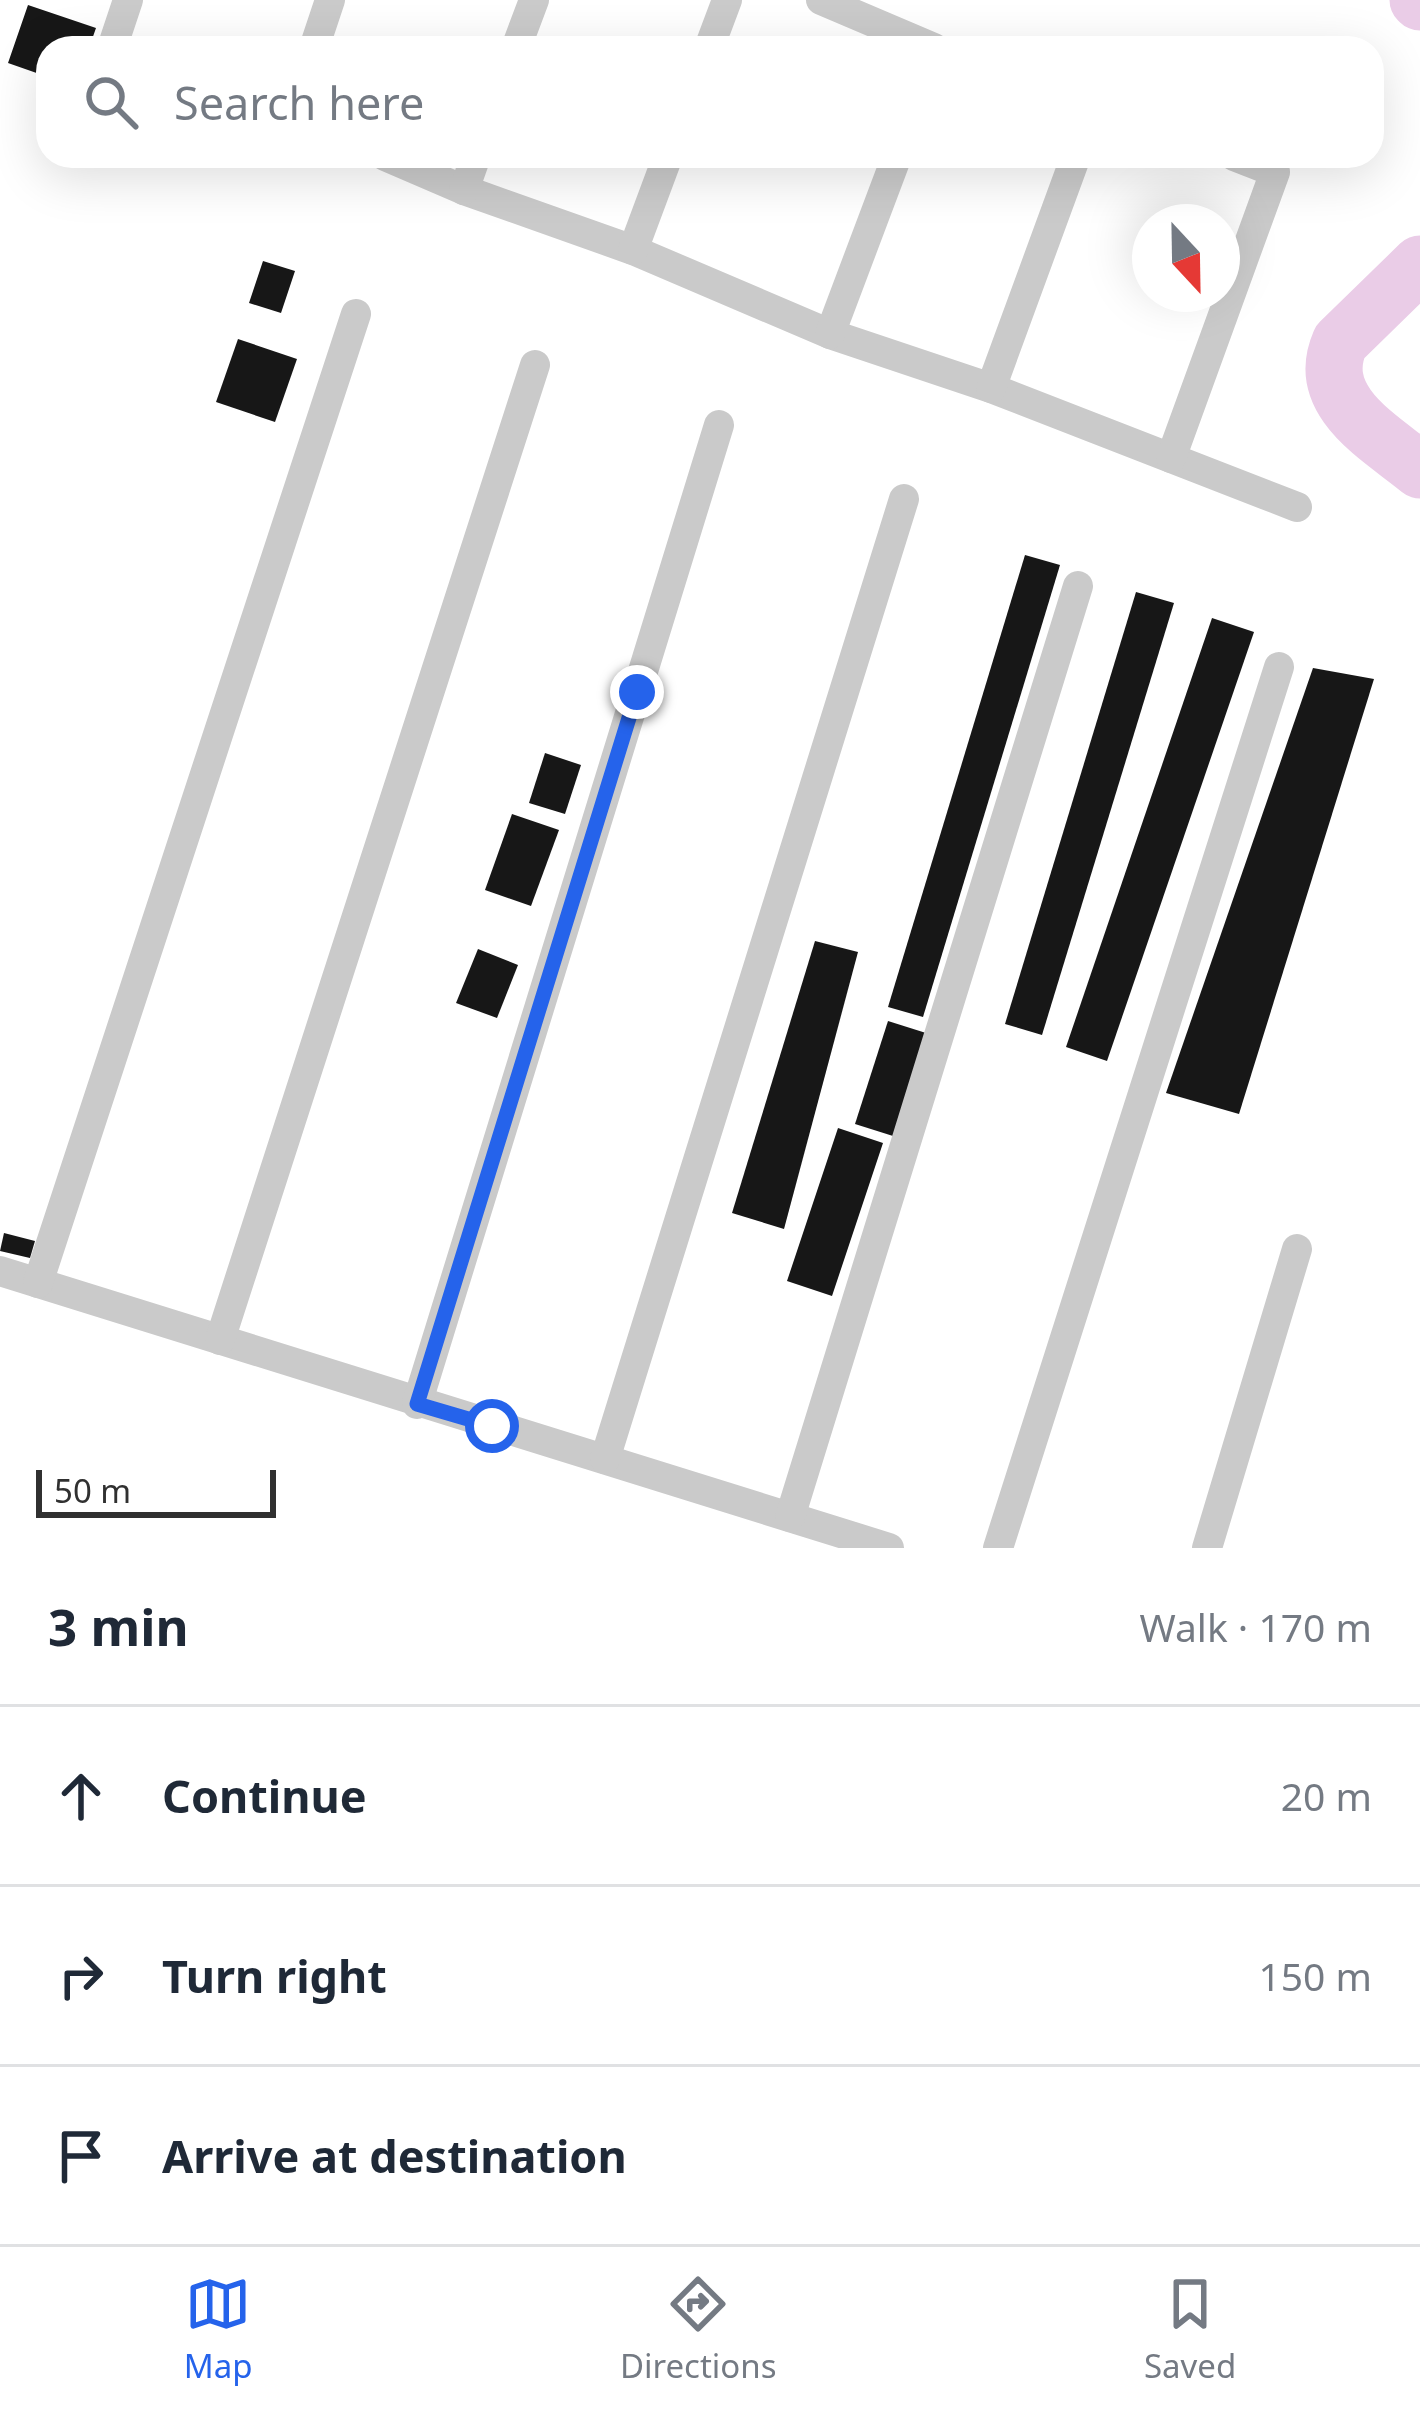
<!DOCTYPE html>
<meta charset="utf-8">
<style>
body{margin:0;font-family:"Noto Sans",sans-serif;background:#f2f2f3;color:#1f2937}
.compass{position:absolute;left:1132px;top:204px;width:108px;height:108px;border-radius:50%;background:#fff;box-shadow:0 12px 48px #0002;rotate:158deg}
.scale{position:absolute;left:36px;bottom:30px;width:240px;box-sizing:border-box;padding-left:12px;border:6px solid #303030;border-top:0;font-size:33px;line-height:42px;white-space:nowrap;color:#303030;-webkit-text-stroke:9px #fff;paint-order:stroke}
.stop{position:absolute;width:36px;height:36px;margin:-27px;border:9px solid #2563eb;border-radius:50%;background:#fff}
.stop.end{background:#2563eb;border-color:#fff;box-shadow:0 3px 12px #0008}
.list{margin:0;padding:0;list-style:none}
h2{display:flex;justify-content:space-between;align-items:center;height:156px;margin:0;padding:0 48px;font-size:51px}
h2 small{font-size:39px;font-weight:400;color:#747a83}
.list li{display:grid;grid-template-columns:78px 1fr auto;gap:36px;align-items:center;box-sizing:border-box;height:180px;padding:0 48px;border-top:3px solid #e0e1e3}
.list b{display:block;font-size:45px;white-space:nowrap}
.list em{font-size:39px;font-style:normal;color:#747a83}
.icon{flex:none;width:66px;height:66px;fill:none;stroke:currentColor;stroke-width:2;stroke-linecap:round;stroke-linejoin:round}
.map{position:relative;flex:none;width:1420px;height:1548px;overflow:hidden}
.search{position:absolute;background:#fff;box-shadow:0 12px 48px #0002;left:36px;right:36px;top:36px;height:132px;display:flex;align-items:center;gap:30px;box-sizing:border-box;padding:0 42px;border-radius:36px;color:#747a83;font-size:45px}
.sheet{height:696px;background:#fff}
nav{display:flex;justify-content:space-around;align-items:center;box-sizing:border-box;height:168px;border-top:3px solid #e0e1e3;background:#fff;font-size:33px;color:#747a83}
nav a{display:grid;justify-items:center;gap:6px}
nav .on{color:#2563eb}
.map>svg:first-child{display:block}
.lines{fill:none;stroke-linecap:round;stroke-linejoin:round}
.river{stroke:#eacce7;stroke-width:57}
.building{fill:#171717}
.minor{stroke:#cacaca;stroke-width:30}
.route{stroke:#2563eb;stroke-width:15}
</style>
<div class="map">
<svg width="1420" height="1548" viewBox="0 0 1420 1548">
<rect width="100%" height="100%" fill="#fff"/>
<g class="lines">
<g class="river">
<path d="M1418,0L1420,2"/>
<path d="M1420,264L1340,342C1314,402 1380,437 1420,470"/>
</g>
</g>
<g class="building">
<path d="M28,5L96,28L89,48H48V77L8,63Z"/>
<path d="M263,261L295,271L281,313L249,303Z"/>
<path d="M238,339L297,359L275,422L216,402Z"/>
<path d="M1025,555L1060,565L923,1017L888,1007Z"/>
<path d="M1136,592L1174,603L1042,1035L1005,1024Z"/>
<path d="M1212,618L1254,632L1107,1061L1066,1047Z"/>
<path d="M1313,668L1374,679L1239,1114L1166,1093Z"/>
<path d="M545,753L581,765L565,814L529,803Z"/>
<path d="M512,814L559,830L531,906L485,890Z"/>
<path d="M815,941L858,952L784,1229L732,1213Z"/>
<path d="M478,949L518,965L497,1018L456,1003Z"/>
<path d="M888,1021L926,1033L893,1136L855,1124Z"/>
<path d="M838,1128L883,1143L832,1296L787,1281Z"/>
<path d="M4,1233L35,1241L30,1258L0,1251Z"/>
</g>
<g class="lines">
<g class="minor">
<path d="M821,0L934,48"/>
<path d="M112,48L128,0"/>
<path d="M314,48L330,0"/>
<path d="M516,48L534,0"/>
<path d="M709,48L727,0"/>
<path d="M385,156L464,190L633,250L830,334L991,388L1297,507"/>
<path d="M464,190L476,156"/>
<path d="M633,250L668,156"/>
<path d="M830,334L897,156"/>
<path d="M991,388L1076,156"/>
<path d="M1171,458L1275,172L1234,156"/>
<path d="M0,1271L889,1548"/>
<path d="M38,1283L356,314"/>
<path d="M220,1340L535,365"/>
<path d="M417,1404L719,425"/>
<path d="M605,1459L904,499"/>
<path d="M790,1517L1078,586"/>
<path d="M998,1548L1279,667"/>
<path d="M1207,1548L1297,1249"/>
</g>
</g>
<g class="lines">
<path class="route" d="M492,1426L417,1404L637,692"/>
</g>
</svg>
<svg class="compass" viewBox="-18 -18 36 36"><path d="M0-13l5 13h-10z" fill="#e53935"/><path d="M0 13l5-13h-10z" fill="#747a83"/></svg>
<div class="scale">50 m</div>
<div class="stop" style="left:492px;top:1426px"></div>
<div class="stop end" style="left:637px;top:692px"></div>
<div class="search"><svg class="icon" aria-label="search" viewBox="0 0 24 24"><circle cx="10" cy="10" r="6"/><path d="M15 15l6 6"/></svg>Search here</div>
</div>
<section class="sheet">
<h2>3 min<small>Walk · 170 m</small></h2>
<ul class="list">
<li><svg class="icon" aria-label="ahead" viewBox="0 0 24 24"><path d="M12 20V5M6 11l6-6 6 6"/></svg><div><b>Continue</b></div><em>20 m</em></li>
<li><svg class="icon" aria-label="right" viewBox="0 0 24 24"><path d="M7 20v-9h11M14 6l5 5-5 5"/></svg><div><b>Turn right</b></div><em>150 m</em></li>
<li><svg class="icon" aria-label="arrive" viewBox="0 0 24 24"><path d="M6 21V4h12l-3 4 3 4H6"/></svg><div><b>Arrive at destination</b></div></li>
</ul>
</section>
<nav>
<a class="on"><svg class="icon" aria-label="map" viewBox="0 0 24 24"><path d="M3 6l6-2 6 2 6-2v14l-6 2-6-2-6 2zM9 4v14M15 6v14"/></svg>Map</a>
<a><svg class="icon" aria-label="directions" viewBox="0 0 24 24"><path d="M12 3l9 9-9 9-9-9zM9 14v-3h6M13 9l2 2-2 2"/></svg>Directions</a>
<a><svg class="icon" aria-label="saved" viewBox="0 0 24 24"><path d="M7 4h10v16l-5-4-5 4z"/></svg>Saved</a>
</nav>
